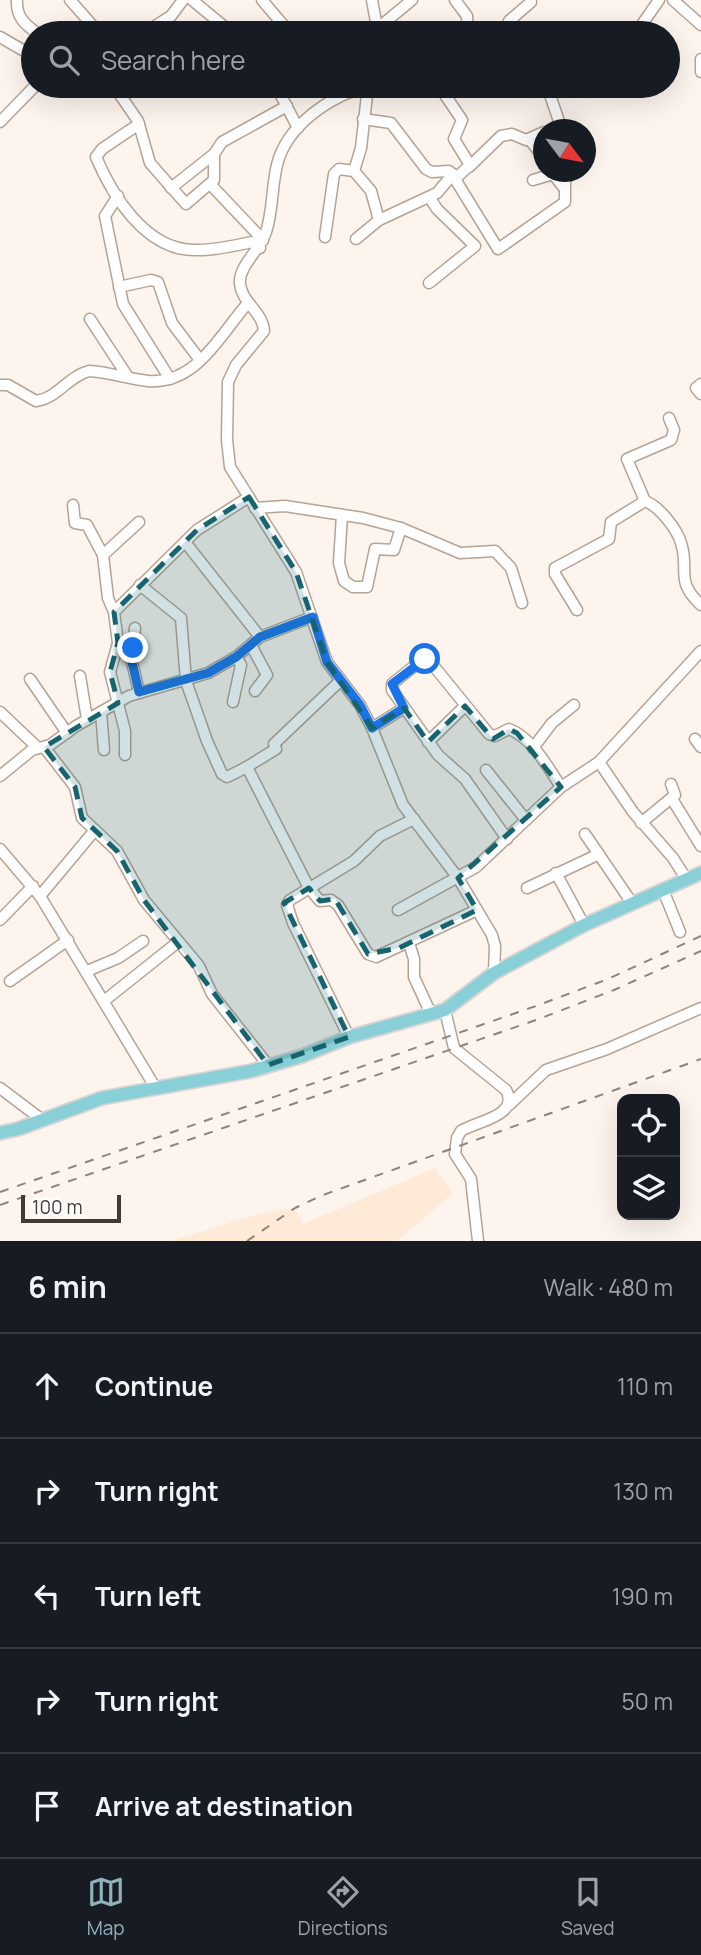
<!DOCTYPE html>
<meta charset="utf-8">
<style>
body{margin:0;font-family:Manrope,sans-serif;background:#20242c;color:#f1f3f6}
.controls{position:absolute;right:21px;bottom:21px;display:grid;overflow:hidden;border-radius:14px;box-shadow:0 7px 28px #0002}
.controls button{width:63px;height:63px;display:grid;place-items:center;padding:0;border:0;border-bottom:2px solid #363941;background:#171b24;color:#f1f3f6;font:35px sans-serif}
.compass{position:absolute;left:533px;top:119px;width:63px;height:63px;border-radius:50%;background:#171b24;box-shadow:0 7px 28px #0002;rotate:122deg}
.scale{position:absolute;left:21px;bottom:18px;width:100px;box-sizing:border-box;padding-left:7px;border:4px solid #423a34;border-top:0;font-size:19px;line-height:24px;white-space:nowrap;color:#423a34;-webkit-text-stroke:5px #fff;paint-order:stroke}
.stop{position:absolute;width:21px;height:21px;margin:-16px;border:5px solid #1a73e8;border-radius:50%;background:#fff}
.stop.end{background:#1a73e8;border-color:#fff;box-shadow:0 2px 7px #0008}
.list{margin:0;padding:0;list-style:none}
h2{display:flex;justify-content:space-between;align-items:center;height:91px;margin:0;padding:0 28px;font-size:30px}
h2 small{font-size:23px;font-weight:400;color:#9ea1a6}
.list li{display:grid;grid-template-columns:46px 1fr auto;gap:21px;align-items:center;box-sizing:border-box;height:105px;padding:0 28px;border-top:2px solid #363941}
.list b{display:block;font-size:26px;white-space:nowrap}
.list em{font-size:23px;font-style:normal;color:#9ea1a6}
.icon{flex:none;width:38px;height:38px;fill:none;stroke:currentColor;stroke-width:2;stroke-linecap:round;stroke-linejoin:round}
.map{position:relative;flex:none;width:701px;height:1241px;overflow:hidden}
.search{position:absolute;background:#171b24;box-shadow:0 7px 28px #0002;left:21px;right:21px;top:21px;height:77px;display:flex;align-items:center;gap:18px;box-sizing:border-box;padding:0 24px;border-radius:38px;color:#9ea1a6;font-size:26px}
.sheet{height:616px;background:#171b24}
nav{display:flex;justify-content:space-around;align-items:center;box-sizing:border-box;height:98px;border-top:2px solid #363941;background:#171b24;font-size:19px;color:#9ea1a6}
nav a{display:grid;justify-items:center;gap:4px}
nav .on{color:#8fb2b9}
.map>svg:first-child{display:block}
.built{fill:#ffe9d7}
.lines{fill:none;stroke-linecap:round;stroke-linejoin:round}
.minor-casing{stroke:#b6a393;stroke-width:13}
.major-casing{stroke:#d5d4d2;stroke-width:16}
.minor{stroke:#fff;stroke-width:10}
.major{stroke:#88cfd8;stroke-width:12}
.rail{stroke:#8c837d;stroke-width:2;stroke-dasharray:9 9;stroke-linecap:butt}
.route{stroke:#1a73e8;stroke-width:9}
.marked{fill:#17636e;fill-opacity:0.2;stroke:#17636e;stroke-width:5;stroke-dasharray:14 9;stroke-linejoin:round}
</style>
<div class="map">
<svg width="701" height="1241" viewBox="0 0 701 1241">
<rect width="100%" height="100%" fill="#fdf4ee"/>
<path class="built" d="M435,1168L453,1193L397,1241H171L255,1215L295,1208L303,1224Z"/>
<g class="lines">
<defs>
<g id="minor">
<path d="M17,0C16,16 24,24 37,33"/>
<path d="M70,0L99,33"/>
<path d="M192,0L232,33"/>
<path d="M262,0L290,33"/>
<path d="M372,0L378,33"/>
<path d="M455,0L467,16L468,33"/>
<path d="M673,0L701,25"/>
<path d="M378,28L412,0"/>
<path d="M144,33L171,16L183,0"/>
<path d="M511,33L509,21L531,2"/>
<path d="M636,33L659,0"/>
<path d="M0,37L33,56"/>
<path d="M701,59V72"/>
<path d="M114,86L138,121L150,163L186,204L214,180V154L222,142L287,106"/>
<path d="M189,86L193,90"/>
<path d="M276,86L298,128"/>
<path d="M326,86L335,99"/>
<path d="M368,86L361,148L354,171L371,191L379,220"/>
<path d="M374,86C337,91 292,121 279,158C271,181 274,208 266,232C261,249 238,266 240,284C242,303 263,312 264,331L236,365L228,382L227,440L230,467L296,572L327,662L360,705L372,728L403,805L458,878L492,935L495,946L494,973"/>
<path d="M439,86L462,120L454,139L470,165L455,179L498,249L565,202V178L577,172"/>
<path d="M522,86C537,93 551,93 566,86"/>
<path d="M549,92L562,130"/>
<path d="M363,119L391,123L426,169L432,172L449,171L455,176"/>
<path d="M0,122L35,86"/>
<path d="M139,124L102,149L96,157C112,195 145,249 193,250C211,251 234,246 252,242L260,248"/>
<path d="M529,139L544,158"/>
<path d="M469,167L501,136L512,134L526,140L544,132"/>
<path d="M533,180L553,174L564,188"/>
<path d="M211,185L263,240"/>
<path d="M171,188L214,154"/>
<path d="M118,196L105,216L123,304L170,379"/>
<path d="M325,237L334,174L339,169L354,171"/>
<path d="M356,239L379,220L437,193L453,174"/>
<path d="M429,283L475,246L437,209L430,198"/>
<path d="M119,287L151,280L158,282L172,323L200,360"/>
<path d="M90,319L128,377"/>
<path d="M701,384L696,388L701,394"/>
<path d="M0,385H8L36,401C58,398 67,377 89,371C109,372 128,379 148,381C197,385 221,333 248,303"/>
<path d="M645,501L627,459L671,440L674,430L669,418"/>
<path d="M73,505L75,523L87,525L103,555L108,598L114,612"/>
<path d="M255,508L285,506L363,518L401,528L460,553L495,551L511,568L522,603"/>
<path d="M342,515L339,563L344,581L353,587H367L375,549L394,550L401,528"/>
<path d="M185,542L260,637"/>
<path d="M103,555L139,522"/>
<path d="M140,585L181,618L186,681L207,741L222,774L227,777L245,768L249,771L309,888L320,901L331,900L338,905L368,954L376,957L477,910"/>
<path d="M577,610L555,574V568L609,539L611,522L645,501C659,506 677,529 681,543C690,570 674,580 701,605"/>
<path d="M135,628L132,662L139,692"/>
<path d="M251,645L267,675L255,691"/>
<path d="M80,676L87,719"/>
<path d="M30,679L67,733"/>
<path d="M233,702L241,665L236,657"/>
<path d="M0,712L38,748"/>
<path d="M101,712L104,750"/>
<path d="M372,728L404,708"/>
<path d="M695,739L701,747"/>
<path d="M428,742L465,706"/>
<path d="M44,747L75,787L82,818L117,851L144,900L199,966L212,994L268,1065"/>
<path d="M533,748L552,723L574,705"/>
<path d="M125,755V731L110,672L118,643L114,612L197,530L249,497"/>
<path d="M599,762L633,812L673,858L687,880"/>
<path d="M245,768L276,749L274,744L340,681"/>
<path d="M486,770L526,820"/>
<path d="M0,776L32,750L50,745L76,726L129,696L208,673L236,657L260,637L312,617"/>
<path d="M672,799L701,846"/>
<path d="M641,823L675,795L671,784"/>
<path d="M585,834L632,903"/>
<path d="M507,839L465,779L438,755L392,690V684L423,659H428L489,734L495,736L509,729C532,738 548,767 561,787"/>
<path d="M0,849L40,896L155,1087"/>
<path d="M556,873L584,925"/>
<path d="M527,888L599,854"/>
<path d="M663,890L680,932"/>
<path d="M40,896L95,830"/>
<path d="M398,910L476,867L561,787L599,762L701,651"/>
<path d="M0,920L33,886"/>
<path d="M409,943L414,959V977L431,1014"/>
<path d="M87,971L118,958L143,941"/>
<path d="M10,981L68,940"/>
<path d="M104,1001L178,942"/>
<path d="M445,1010L454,1048L506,1090C520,1116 477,1121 461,1131L457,1138L455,1154L471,1179L478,1241"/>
<path d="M349,1037L293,923L287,905L290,900L354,861L380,836L414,819"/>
<path d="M0,1088L41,1119"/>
<path d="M509,1105L546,1070L607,1049L701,1008"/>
</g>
<path id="major" d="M0,1133L18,1129L102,1098L251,1071L302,1056L349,1037L445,1010L494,973L584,925L701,873"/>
</defs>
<use href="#minor" class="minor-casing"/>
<use href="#major" class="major-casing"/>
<use href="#minor" class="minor"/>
<use href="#major" class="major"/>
<g class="rail">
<path d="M0,1192L536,1006L608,979L701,936"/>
<path d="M0,1205L539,1019L614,990L701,951"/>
<path d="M247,1241L295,1208L323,1195L701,1059"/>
</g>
</g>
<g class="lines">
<path class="route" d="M133,648L132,662L139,692L208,673L236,657L260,637L313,617L327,662L360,705L372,728L404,708L392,684L425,659"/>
</g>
<path class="marked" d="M249,497L296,572L327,662L372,728L404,708L428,742L465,706L493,739L509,729L517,733L561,787L458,878L477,910L399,948L368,954L335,899L320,901L309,888L284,903L349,1037L268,1065L144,900L117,851L82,818L75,787L44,747L118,703L110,672L118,643L114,612L197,530Z"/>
</svg>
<div class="controls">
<button><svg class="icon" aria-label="locate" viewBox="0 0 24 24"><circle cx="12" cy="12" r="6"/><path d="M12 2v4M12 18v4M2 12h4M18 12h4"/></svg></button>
<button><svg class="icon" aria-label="layers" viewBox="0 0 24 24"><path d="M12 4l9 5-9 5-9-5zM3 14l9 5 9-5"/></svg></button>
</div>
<svg class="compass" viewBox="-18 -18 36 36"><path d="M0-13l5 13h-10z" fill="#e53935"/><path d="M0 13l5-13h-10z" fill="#9ea1a6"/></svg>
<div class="scale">100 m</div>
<div class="stop" style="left:425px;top:659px"></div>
<div class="stop end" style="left:133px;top:648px"></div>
<div class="search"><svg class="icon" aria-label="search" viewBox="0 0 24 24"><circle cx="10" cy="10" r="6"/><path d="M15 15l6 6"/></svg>Search here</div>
</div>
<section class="sheet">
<h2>6 min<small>Walk · 480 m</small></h2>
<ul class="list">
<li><svg class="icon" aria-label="ahead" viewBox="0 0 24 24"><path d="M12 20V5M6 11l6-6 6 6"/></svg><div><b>Continue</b></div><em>110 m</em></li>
<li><svg class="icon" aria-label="right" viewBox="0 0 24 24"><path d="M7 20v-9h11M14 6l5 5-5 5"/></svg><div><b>Turn right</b></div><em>130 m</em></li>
<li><svg class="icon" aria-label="left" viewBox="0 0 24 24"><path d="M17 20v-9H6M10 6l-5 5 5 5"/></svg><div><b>Turn left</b></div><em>190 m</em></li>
<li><svg class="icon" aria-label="right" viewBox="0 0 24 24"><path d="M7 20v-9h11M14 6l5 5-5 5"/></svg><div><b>Turn right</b></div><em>50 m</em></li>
<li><svg class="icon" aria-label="arrive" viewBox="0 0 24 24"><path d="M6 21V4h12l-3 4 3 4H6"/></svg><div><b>Arrive at destination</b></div></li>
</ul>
</section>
<nav>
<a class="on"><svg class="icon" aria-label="map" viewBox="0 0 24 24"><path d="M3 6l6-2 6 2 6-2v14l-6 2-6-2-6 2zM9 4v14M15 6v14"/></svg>Map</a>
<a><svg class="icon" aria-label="directions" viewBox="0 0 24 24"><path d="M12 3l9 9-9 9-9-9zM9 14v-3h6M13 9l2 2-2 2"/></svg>Directions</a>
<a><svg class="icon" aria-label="saved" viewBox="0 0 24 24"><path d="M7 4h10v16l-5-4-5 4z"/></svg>Saved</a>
</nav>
